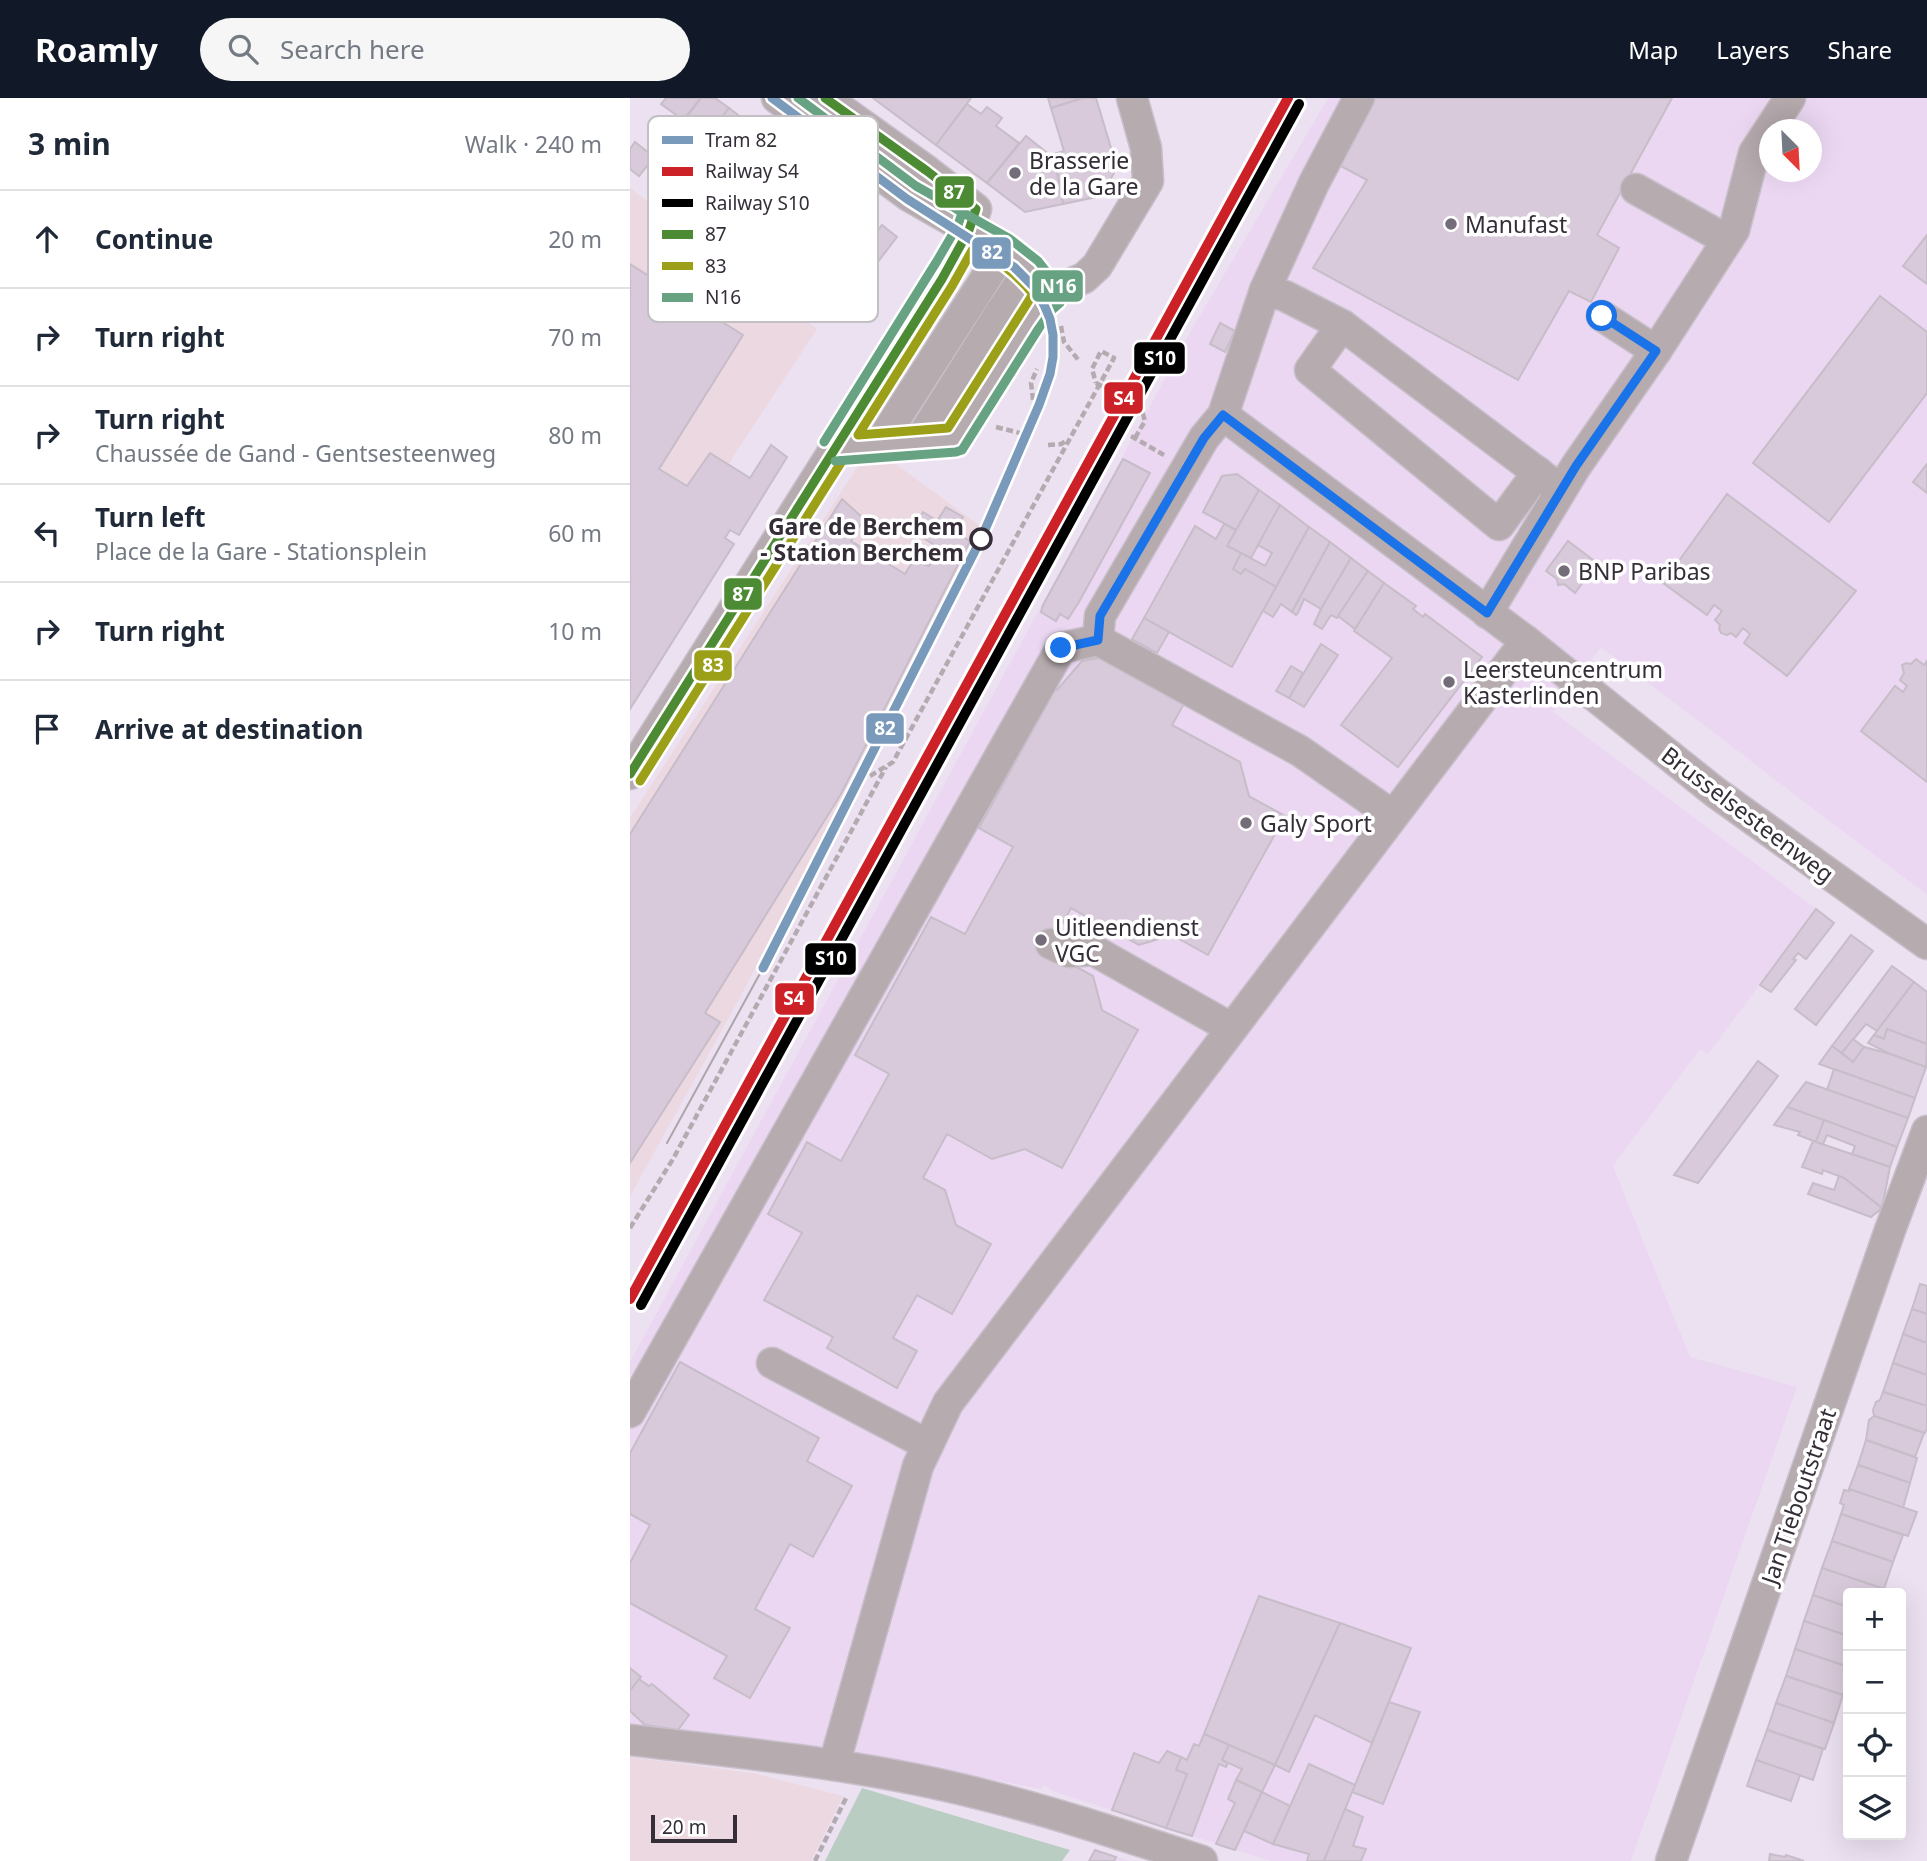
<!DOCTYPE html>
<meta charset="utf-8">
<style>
body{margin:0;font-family:"Noto Sans",sans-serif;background:#f6f6f7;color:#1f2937}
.controls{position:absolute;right:21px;bottom:21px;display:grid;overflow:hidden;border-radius:7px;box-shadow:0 7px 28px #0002}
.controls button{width:63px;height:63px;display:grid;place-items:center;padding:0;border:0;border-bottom:2px solid #e0e1e3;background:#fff;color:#1f2937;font:35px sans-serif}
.compass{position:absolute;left:1129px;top:21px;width:63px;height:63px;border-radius:50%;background:#fff;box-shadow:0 7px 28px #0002;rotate:156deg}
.scale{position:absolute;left:21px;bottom:18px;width:86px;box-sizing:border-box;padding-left:7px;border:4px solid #352d38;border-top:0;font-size:19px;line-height:24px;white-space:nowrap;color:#352d38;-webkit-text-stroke:5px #fff;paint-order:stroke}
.stop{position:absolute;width:21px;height:21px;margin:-16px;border:5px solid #1a73e8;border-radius:50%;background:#fff}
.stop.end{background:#1a73e8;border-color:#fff;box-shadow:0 2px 7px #0008}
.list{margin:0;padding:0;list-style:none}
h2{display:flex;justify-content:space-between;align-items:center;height:91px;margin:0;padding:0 28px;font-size:30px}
h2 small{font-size:23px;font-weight:400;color:#747a83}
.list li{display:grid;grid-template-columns:46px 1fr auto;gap:21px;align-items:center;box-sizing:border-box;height:98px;padding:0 28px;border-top:2px solid #e0e1e3}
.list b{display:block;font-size:26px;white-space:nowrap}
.list p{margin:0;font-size:23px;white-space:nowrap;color:#747a83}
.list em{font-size:23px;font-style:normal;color:#747a83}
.icon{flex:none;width:38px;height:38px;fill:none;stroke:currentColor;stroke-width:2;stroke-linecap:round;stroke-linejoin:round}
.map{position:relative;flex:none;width:1297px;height:1763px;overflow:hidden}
header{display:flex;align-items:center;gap:42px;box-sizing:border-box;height:98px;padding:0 35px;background:#111827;color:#fff}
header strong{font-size:33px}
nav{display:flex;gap:38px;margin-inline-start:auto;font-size:24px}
.search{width:490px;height:63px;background:#f6f6f7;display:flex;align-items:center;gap:18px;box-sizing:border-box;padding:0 24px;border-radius:38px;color:#747a83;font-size:26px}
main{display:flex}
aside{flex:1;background:#fff}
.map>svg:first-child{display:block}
.commercial{fill:#ecd8e1}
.built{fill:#ebd7f2;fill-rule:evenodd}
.green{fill:#bacdc3}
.building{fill:#d8cada;stroke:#c7bdc9;stroke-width:2}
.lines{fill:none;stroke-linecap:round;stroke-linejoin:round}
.minor-casing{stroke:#c7bfca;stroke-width:33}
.path{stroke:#b4abb0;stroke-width:4.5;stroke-dasharray:7 3.5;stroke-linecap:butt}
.minor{stroke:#b6abae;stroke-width:30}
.tram{stroke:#ada5ab;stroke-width:2}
.path-bridge{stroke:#b4abb0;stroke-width:4.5;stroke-dasharray:7 3.5;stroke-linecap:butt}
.bus-1-casing{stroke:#fff;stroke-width:14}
.bus-2-casing{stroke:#fff;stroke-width:14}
.bus-3-casing{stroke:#fff;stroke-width:14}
.bus-1{stroke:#4c8b33;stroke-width:9}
.bus-2{stroke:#9ba018;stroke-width:9}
.bus-3{stroke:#67a382;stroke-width:9}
.rail-1-casing{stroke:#fff;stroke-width:16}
.rail-2-casing{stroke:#fff;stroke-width:16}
.rail-1{stroke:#cb2127;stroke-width:10}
.rail-2{stroke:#000;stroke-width:10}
.tram-1-casing{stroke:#fff;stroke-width:14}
.tram-1{stroke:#7a9abb;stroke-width:9}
.route{stroke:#1a73e8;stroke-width:9}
.poi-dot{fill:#756c79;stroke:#fff;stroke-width:2.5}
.stop-dot{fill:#fff;stroke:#352d38;stroke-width:3.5}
.labels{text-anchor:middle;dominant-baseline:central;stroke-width:7;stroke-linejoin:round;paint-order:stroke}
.poi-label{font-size:23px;fill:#352d38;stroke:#fff;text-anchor:start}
.stop-label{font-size:23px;font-weight:bold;fill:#352d38;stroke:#fff;text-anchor:end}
.street-label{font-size:23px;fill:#352d38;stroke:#fff}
.key{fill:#fff;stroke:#c2c0c3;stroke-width:2}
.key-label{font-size:19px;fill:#352d38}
.line-badge{stroke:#fff;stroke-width:2.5}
.badge-label{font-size:19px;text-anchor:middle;font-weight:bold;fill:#fff}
</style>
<header>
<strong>Roamly</strong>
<div class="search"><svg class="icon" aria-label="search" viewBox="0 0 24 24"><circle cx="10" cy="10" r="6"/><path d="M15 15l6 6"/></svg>Search here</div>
<nav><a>Map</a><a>Layers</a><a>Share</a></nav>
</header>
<main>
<aside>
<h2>3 min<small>Walk · 240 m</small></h2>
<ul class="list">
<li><svg class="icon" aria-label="ahead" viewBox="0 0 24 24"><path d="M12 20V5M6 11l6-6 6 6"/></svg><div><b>Continue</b></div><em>20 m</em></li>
<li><svg class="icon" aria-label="right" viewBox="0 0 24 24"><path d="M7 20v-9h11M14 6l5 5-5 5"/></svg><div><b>Turn right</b></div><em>70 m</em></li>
<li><svg class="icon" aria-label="right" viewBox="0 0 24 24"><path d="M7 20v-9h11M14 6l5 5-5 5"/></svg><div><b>Turn right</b><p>Chaussée de Gand - Gentsesteenweg</p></div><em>80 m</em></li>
<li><svg class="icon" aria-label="left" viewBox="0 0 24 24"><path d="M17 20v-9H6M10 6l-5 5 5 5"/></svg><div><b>Turn left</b><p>Place de la Gare - Stationsplein</p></div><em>60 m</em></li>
<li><svg class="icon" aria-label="right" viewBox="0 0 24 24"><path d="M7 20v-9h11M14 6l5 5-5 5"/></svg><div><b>Turn right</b></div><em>10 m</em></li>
<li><svg class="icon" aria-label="arrive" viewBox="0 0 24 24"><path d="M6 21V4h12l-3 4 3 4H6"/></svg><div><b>Arrive at destination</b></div></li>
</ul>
</aside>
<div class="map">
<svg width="1297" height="1763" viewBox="0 0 1297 1763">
<rect width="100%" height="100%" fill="#ece1f1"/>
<g class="commercial">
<path d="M0,90L187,231L0,516Z"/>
<path d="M241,348L357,433L102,914L0,1098V720Z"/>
<path d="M0,1659L122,1675L213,1698L181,1763H0Z"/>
</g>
<path class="built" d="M698,0H1297V797L971,549L923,614L1186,811L1078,956L1070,951L983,1068L1060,1259L1167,1289L1001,1763H641L483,1713L466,1752L500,1763H459L463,1758L482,1712L425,1694L416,1688L412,1687V1691L161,1644L0,1628V1264L558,238ZM1140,32H1182V74H1140Z"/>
<path class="green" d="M232,1690L440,1752L432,1763H195Z"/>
<g class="building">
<path d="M36,0H71L53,22L31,6Z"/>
<path d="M71,0H85L99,10L61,59L39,42Z"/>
<path d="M243,0H341L306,47Z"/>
<path d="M418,0H453L421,10Z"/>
<path d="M453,0H466L487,70L471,98L433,106L424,56L434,53L421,10Z"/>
<path d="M745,0H1042L967,137L989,150L961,204L939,193L888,282L683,170L737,82L709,67Z"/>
<path d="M337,6L351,16L357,9L372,20L366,28L389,45L357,85L306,47Z"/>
<path d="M99,10L121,27L70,95L58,84L73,63L64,55Z"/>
<path d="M396,38L416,54L405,68L425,64L433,106L395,114L357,85Z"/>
<path d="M5,44L24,59L9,78L0,71V51Z"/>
<path d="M252,127L267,139L240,174L225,163Z"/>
<path d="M1297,137V186L1273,168Z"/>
<path d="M0,166L113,237L29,371L57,388L80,355L120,380L141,347L157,359L109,437L100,432L95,440L104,446L0,611Z"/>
<path d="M1250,198L1297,234V295L1199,424L1123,365Z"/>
<path d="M590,225L605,233L595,254L580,246Z"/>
<path d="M493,361L520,375L449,504L438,521L430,516L426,523L411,514L413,507Z"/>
<path d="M1297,366V395L1283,384Z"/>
<path d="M607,376L629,392L606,432L573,414L592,378Z"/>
<path d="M629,392L650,407L621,460L597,448Z"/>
<path d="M1097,396L1226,493L1157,578L1114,545L1120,536L1113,530L1106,539L1101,535L1097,537L1091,535L1089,531L1090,527L1085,522L1092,513L1084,507L1077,517L1033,485Z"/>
<path d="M212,401L234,421L221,443L275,476L283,463L299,468L312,452L281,432L293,414L340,443L211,696L75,915L90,924L0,1065V736Z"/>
<path d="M650,407L679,429L646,489L615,471L611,476L603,471L611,455L635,468L642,455L628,447Z"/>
<path d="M316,409L333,419L324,433L307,423Z"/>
<path d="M594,426L606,432L597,448L611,455L603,471L611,476L615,471L646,489L602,569L514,520L565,428L586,441Z"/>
<path d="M679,429L700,444L662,514L651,506L643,519L633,513Z"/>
<path d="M938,443L967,465L945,495L934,486L928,487L927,481L916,473Z"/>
<path d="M700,444L721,460L691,511L674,501L668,515L666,517L662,514Z"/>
<path d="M721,460L738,473L707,520L701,517L692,531L684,526L691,511Z"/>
<path d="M738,473L754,485L725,531L708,518Z"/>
<path d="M754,485L786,508L783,511L793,519L795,516L852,559L768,669L711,627L762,560L724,533Z"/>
<path d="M514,520L539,534L527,555L502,541Z"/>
<path d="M691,546L708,557L674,609L659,600Z"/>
<path d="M473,559L555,604L542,627L610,664L619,698L655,718L578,857L542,837L509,847L441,810L417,853L463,878L472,912L508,932L432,1070L395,1051L362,1061L317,1036L293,1080L315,1092L326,1127L361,1146L322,1216L287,1197L263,1240L287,1253L267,1290L197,1250L203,1239L134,1202L172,1135L138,1116L177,1044L211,1063L259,976L225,957L301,819L335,836L383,749L349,730L425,591L427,592L452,563Z"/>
<path d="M1286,561L1294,567L1297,563V684L1231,633L1265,588L1273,594L1277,588L1270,582L1274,575L1272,567L1276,565L1281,566Z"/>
<path d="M661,568L673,575L659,600L646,593Z"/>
<path d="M1186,811L1204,825L1176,861L1168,855L1163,861L1166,862L1141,894L1130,887Z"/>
<path d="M1221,837L1243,853L1186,927L1165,911Z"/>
<path d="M1262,868L1284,884L1247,933L1236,926L1212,955L1202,948Z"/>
<path d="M1284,884L1297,894V946L1257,931L1254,941L1244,937Z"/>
<path d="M1257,931L1297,946L1296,969L1260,956L1238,945L1244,937L1254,941Z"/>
<path d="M1223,941L1234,949L1223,964L1212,955Z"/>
<path d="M1202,948L1223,964L1234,949L1260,956L1296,969L1285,1000L1189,966Z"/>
<path d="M1128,963L1148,978L1068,1085L1044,1077Z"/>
<path d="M1204,971L1285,1000L1278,1020L1197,992Z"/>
<path d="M1176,984L1278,1020L1267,1049L1157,1009Z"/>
<path d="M1157,1009L1194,1022L1186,1044L1168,1037L1170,1034L1144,1027Z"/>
<path d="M1194,1022L1267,1049L1260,1069L1222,1056L1225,1048L1197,1037L1193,1046L1186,1044Z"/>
<path d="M1183,1043L1260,1069L1252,1110L1214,1080L1193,1072L1192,1076L1172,1069Z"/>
<path d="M1209,1078L1214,1080L1252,1110L1241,1119L1178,1096L1183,1085L1204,1092Z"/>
<path d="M1290,1186L1297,1188V1216L1282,1211Z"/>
<path d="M1282,1211L1297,1216V1245L1273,1236Z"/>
<path d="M1273,1236L1297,1245V1277L1263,1265Z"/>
<path d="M50,1264L189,1340L177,1363L222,1388L183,1459L160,1446L125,1511L160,1530L120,1600L84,1580L97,1558L0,1505V1465L20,1427L0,1416V1355Z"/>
<path d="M1263,1265L1297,1277V1308L1253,1294Z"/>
<path d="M1253,1294L1297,1308V1330L1295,1335L1244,1318L1243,1312L1246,1304L1250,1302Z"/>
<path d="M1244,1318L1294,1335L1285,1359L1236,1342L1239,1322Z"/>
<path d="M1236,1342L1287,1360L1280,1385L1228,1367Z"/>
<path d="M1228,1367L1280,1385L1273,1410L1219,1391Z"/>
<path d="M1219,1391L1287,1414L1278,1438L1211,1416L1214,1407L1210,1405L1214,1392L1219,1393Z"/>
<path d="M1211,1416L1273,1437L1263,1464L1202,1443Z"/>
<path d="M1202,1443L1263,1464L1254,1491L1192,1470Z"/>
<path d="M1192,1470L1254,1491L1252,1495H1218V1509L1183,1497Z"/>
<path d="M1183,1497L1218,1509V1538L1174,1523Z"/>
<path d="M629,1498L710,1525L645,1667L574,1636Z"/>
<path d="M1174,1523L1218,1538V1569L1165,1551Z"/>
<path d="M710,1525L781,1550L742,1645L685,1617L659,1674L645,1667Z"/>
<path d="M1165,1551L1218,1569V1582L1213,1597L1156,1578Z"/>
<path d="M0,1570L11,1579L0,1593Z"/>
<path d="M1156,1578L1213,1597L1204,1625L1146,1605Z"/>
<path d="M9,1581L19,1588L22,1586L59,1617L48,1632L15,1627L0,1613V1593Z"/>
<path d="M759,1604L790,1614L753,1706L722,1694Z"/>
<path d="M1146,1605L1204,1625L1195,1651L1137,1632Z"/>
<path d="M1137,1632L1193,1651L1183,1682L1126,1662Z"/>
<path d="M574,1636L599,1647L592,1662L598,1665L596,1669L589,1666L562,1738L536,1730L557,1676L546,1672L551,1659L557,1662L564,1646L569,1648Z"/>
<path d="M599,1647L645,1667L632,1694L606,1682L612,1671L592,1662Z"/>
<path d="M537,1653L551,1659L546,1672L557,1676L536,1730L482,1712L504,1655L529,1665Z"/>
<path d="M1126,1662L1170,1677L1161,1703L1117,1688Z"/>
<path d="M679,1666L725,1687L694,1763H677L679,1756L643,1746Z"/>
<path d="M606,1682L632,1694L605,1752L586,1746L605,1705L598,1701Z"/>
<path d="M632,1694L660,1708L643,1746L614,1733Z"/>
<path d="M715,1711L733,1719L723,1748L736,1751L731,1763H694Z"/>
<path d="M465,1752L486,1759L484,1763H459Z"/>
<path d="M1140,1756L1155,1759L1156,1757L1174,1763H1139Z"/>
</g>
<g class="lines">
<defs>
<g id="minor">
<path d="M147,0L279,98L374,152L399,172L420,198"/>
<path d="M729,0L684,85L635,192L655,198L712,227L931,392"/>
<path d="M1006,91L1097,142"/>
<path d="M972,218L1026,253"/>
<path d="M712,227L680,272L869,427L908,374"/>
<path d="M593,317L896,543L1085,694L1297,846"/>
<path d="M288,345L370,215L399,172"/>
<path d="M248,348L374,152"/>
<path d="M204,351L325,342L412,204L428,191L454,180L467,168L518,83L516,50L502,0"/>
<path d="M857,515L946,368L1026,253L1104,132L1124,55L1160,0"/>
<path d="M468,542L470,518L574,340L593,317L635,192"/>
<path d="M0,676L312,181L339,132L346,111L297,73L195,0"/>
<path d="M421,846L439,854L463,852L601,930"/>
<path d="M142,1265L298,1347"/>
<path d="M0,1314L431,550L468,542L670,653L762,717"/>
<path d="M0,1642C120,1656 241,1667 358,1698C430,1716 501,1740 572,1763"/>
<path d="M204,1667L288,1368L318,1305L896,543"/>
<path d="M1041,1763L1260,1132L1297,1033"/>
</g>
</defs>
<use href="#minor" class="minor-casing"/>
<g class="path">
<path d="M431,228L434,244L450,264"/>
<path d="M403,302L401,285L407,271"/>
<path d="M506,306L508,302"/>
<path d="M366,329L390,335"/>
<path d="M501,338L534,357"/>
<path d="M505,340L515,323L511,309"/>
<path d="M418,347L431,346L436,343"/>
<path d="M240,678L263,664L484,260L471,253L462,271L466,285"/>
<path d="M0,1130L43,1061L256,669"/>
<path d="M185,1763L217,1698"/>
</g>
<use href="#minor" class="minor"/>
<path class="tram" d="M37,1045L133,870"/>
<path class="path-bridge" d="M466,285L511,309"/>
<defs>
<path id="bus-1" d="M0,676L312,181L339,132L346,111L297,73L195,0"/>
<g id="bus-2">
<path d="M344,149C367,162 386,175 403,196L318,330L228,337L322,188Z"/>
<path d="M10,683L212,363"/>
</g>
<g id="bus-3">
<path d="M168,0L286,88L380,141L408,163L430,191L432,198L430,205L421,213L409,230L332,352L326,354L205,363"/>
<path d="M194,344L307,163L328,127L332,115L308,97"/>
</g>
</defs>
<use href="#bus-1" class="bus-1-casing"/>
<use href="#bus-2" class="bus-2-casing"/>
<use href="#bus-3" class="bus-3-casing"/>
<use href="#bus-1" class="bus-1"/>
<use href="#bus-2" class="bus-2"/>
<use href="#bus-3" class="bus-3"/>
<defs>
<path id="rail-1" d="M0,1201L658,0"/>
<path id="rail-2" d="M11,1207L669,6"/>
</defs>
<use href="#rail-1" class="rail-1-casing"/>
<use href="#rail-2" class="rail-2-casing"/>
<use href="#rail-1" class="rail-1"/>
<use href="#rail-2" class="rail-2"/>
<defs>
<path id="tram-1" d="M133,870L351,441L409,307L420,276L423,259V237L420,221L415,209L405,190L384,169L277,101L142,0"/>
</defs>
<use href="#tram-1" class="tram-1-casing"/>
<use href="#tram-1" class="tram-1"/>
</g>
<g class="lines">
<path class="route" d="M431,550L468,542L470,518L574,340L593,317L857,515L946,368L1026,253L972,218"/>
</g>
<g class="poi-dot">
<circle cx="385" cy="75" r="7"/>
<circle cx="821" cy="126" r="7"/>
<circle cx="934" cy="473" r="7"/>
<circle cx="819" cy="584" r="7"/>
<circle cx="616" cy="725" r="7"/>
<circle cx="411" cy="842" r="7"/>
</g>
<circle class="stop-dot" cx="351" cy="441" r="10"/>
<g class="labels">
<g class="poi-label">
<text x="399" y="62">Brasserie<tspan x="399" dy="26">de la Gare</tspan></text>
<text x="835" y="126">Manufast</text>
<text x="948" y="473">BNP Paribas</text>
<text x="833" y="571">Leersteuncentrum<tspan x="833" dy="26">Kasterlinden</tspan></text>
<text x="630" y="725">Galy Sport</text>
<text x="425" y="829">Uitleendienst<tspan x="425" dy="26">VGC</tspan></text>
</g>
<g class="stop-label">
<text x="334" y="428">Gare de Berchem<tspan x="334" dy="26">- Station Berchem</tspan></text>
</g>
<g class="street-label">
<text transform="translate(1118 716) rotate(37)">Brusselsesteenweg</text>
<text transform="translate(1168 1398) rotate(-71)">Jan Tieboutstraat</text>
</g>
</g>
<rect x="18" y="18" width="230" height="206" rx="10" class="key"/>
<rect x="32" y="38" width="31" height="8" fill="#7a9abb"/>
<rect x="32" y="69" width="31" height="9" fill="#cb2127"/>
<rect x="32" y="101" width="31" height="8" fill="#000"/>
<rect x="32" y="132" width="31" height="9" fill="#4c8b33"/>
<rect x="32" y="164" width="31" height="8" fill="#9ba018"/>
<rect x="32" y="195" width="31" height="9" fill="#67a382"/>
<g class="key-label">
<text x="75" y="49">Tram 82</text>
<text x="75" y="80">Railway S4</text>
<text x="75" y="112">Railway S10</text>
<text x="75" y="143">87</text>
<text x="75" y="175">83</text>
<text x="75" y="206">N16</text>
</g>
<g class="line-badge">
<rect x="304" y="77" width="41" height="34" rx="7" fill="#4c8b33"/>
<rect x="341" y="138" width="41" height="34" rx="7" fill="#7a9abb"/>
<rect x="401" y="171" width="53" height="34" rx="7" fill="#67a382"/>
<rect x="503" y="243" width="53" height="34" rx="7" fill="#000"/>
<rect x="473" y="283" width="41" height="34" rx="7" fill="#cb2127"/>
<rect x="93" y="479" width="40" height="34" rx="7" fill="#4c8b33"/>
<rect x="63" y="551" width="40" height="33" rx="7" fill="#9ba018"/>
<rect x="235" y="614" width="40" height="33" rx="7" fill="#7a9abb"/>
<rect x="174" y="844" width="53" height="34" rx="7" fill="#000"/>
<rect x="144" y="884" width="41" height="34" rx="7" fill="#cb2127"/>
</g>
<g class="badge-label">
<text x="324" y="101">87</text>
<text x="362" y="161">82</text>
<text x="428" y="195">N16</text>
<text x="530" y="267">S10</text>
<text x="494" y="307">S4</text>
<text x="113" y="503">87</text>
<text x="83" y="574">83</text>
<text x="255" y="637">82</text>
<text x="201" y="867">S10</text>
<text x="164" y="907">S4</text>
</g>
</svg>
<div class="controls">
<button>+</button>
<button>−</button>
<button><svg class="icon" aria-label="locate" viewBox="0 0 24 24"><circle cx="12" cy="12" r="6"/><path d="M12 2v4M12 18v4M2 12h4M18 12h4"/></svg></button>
<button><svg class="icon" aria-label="layers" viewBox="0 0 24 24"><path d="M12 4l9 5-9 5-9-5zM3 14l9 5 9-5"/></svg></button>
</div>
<svg class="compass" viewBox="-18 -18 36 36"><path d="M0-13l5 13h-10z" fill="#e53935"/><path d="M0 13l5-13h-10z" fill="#747a83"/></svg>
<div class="scale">20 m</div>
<div class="stop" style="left:972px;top:218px"></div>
<div class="stop end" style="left:431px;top:550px"></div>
</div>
</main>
